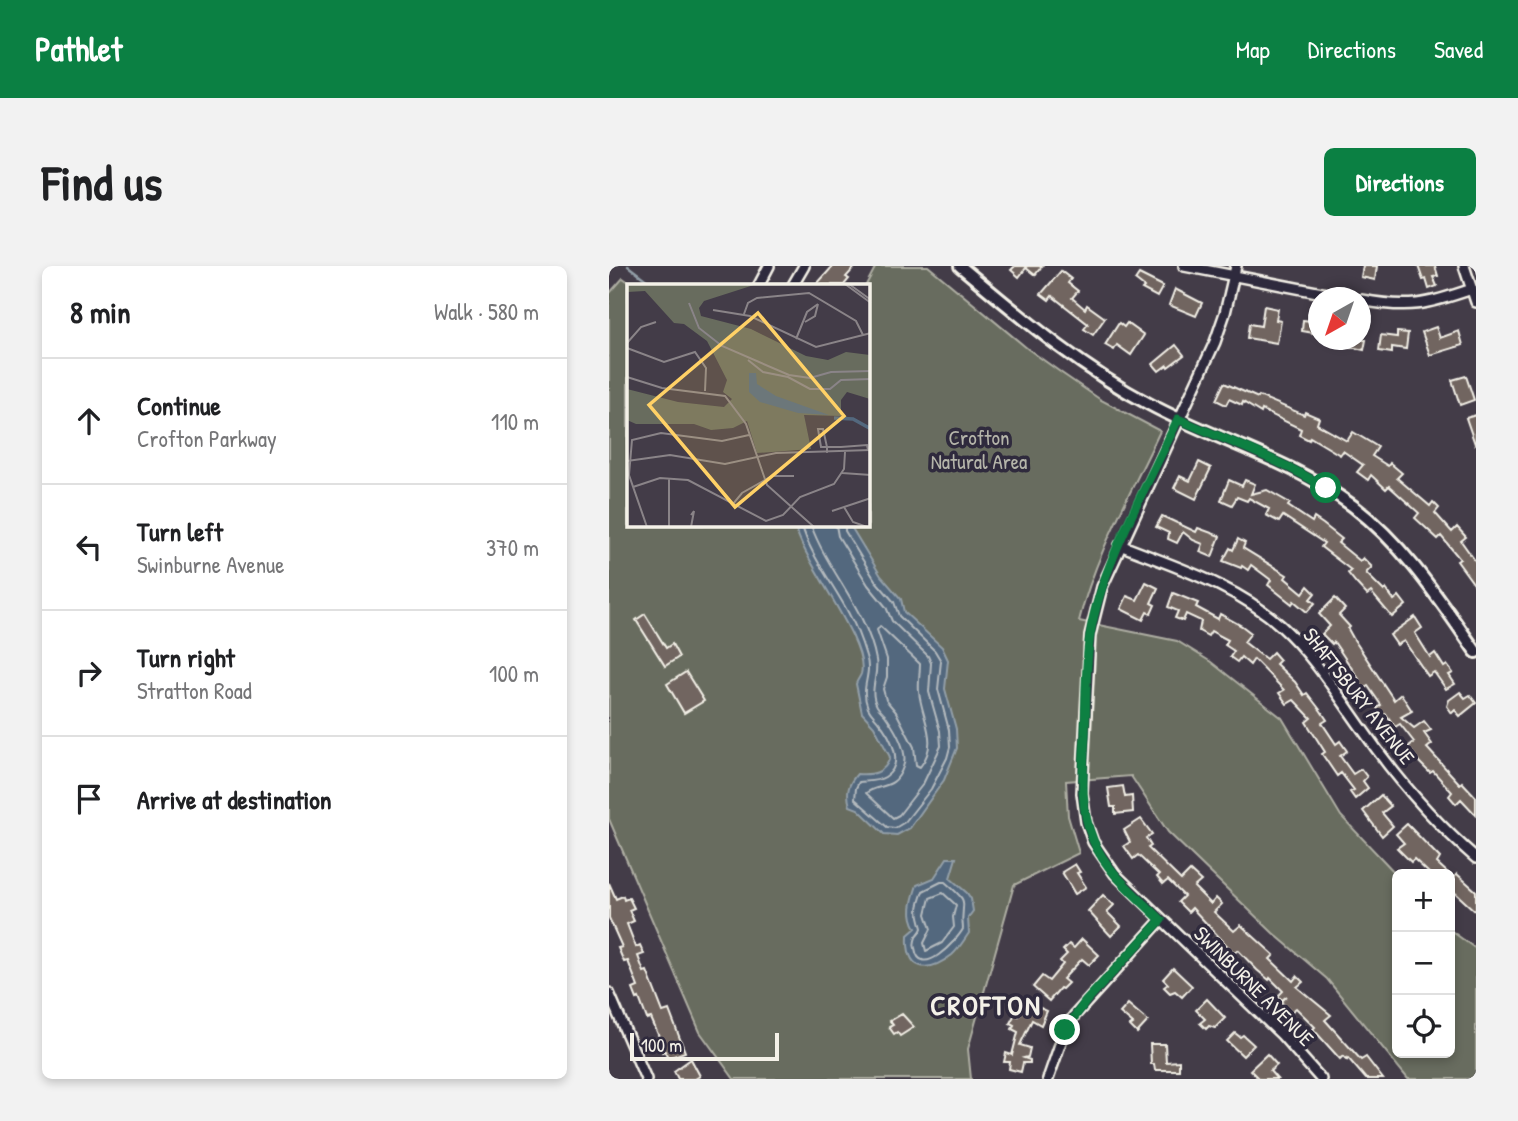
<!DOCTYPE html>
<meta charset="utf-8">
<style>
body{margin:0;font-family:"Patrick Hand",sans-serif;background:#f2f2f2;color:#202124}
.controls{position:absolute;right:21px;bottom:21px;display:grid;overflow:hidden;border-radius:10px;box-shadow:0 4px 10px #0003}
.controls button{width:63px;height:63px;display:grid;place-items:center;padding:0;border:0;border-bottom:2px solid #e0e0e0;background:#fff;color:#202124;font:35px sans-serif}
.compass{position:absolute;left:699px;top:21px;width:63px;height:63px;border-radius:50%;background:#fff;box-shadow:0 4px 10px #0003;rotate:220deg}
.scale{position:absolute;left:21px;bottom:18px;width:149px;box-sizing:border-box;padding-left:7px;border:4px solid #f4f1e8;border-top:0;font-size:19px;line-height:24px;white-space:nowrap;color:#f4f1e8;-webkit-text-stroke:5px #2f2a3d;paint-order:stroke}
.stop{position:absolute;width:21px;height:21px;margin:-16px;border:5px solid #0b8043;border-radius:50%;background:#fff}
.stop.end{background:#0b8043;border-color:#fff;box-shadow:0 2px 7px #0008}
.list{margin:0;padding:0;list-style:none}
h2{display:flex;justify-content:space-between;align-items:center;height:91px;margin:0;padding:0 28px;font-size:30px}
h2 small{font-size:23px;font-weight:400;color:#757577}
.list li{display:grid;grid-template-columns:46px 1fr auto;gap:21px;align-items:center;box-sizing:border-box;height:126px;padding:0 28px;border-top:2px solid #e0e0e0}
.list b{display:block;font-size:26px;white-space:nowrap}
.list p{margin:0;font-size:23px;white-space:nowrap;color:#757577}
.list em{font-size:23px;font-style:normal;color:#757577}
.icon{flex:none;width:38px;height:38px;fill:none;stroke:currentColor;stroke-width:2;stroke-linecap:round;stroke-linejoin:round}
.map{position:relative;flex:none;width:867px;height:813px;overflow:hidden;border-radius:10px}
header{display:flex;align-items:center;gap:42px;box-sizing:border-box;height:98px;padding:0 35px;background:#0b8043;color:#fff}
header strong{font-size:33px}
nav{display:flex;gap:38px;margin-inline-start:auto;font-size:24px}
.intro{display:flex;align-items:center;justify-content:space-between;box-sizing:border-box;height:168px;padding:0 42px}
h1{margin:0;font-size:49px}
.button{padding:18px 32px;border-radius:10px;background:#0b8043;color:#fff;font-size:24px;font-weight:700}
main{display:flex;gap:42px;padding:0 42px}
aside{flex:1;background:#fff;border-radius:10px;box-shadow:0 4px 10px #0003}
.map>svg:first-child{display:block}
.green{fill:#686c5e;stroke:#aeaea3;stroke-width:2}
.water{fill:#53687e;stroke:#939fa8;stroke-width:2}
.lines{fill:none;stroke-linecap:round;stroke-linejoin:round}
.shore{stroke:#b4babe;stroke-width:2}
.stream{stroke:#939fa8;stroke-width:2.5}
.building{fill:#716560;stroke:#f4f1e8;stroke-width:2}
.minor-casing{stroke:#f4f1e8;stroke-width:14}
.tertiary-casing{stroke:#f4f1e8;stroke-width:16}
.minor{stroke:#2f2a3d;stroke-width:9}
.tertiary{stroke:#2f2a3d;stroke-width:10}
.route{stroke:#0b8043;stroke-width:9}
.labels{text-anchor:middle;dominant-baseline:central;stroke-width:7;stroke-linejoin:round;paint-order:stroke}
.park-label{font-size:21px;fill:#b5b5aa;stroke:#2f2a3d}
.street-label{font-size:21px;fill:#f4f1e8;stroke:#2f2a3d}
.district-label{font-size:28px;font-weight:bold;letter-spacing:2px;fill:#f4f1e8;stroke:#2f2a3d}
.inset-river{fill:none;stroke:#53687e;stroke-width:3.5}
.inset-road{fill:none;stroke:#8a8488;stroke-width:2}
.view{fill:#ffd166;fill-opacity:0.15;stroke:#ffd166;stroke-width:3.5}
.inset-edge{fill:none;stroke:#f4f1e8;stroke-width:3.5}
</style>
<header>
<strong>Pathlet</strong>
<nav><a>Map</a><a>Directions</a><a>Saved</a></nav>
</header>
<div class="intro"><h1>Find us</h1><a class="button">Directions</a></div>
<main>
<aside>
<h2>8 min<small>Walk · 580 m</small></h2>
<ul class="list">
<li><svg class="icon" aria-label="ahead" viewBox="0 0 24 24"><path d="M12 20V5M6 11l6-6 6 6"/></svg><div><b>Continue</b><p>Crofton Parkway</p></div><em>110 m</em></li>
<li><svg class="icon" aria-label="left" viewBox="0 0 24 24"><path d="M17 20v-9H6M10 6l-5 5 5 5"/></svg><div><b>Turn left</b><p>Swinburne Avenue</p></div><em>370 m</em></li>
<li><svg class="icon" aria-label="right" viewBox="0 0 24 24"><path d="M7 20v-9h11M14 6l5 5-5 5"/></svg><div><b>Turn right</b><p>Stratton Road</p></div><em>100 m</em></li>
<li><svg class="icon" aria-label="arrive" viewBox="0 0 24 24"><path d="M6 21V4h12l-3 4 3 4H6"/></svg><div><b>Arrive at destination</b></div></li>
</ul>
</aside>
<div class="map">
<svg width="867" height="813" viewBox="0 0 867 813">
<rect width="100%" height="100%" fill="#433c48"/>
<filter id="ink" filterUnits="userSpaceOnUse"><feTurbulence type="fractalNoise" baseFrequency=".0143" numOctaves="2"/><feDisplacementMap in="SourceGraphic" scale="14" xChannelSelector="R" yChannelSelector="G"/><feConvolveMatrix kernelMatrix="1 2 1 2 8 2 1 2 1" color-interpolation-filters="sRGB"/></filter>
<g filter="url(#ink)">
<path class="green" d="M267,0H319L419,83L454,108L492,134L551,165C522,227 486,289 470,355L568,375L602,396L673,452L732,550L788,609V787H841V664L867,683V813H799L718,713L664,667L559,566L522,510L457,515L459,550L470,587L405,619L359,783L362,813H125L91,766L0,553V28L14,12L24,19H19V259H259V19H257Z"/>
<g class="water">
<path d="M186,259H241L272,310L292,333L295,346L333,381L339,394L336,423L347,463L348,482L335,514L301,562L288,569L275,568L249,543L241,540C237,527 239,518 248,508C263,509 276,508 281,491L265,460L253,447L247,418C248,414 251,411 252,408C261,377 193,295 186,259Z"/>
<path d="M338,592H347L341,612L358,627L362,633L364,645L359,652L360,667C355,674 350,683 343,689C317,709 297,704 299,669L307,662C298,648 303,634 308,619L325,612Z"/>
</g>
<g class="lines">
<g class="shore">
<path d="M193,259C199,286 228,324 241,350C248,362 253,377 257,390C264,410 250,420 259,442C262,448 266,451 269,455C281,469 297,498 276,511C268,516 258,515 250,516L247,522L246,533L278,561L286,562L296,556L322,523L338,492L341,481L340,464L329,423L332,395L326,385L290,350L285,336L266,314L236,265V259"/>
<path d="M202,259C219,306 258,344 267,394C270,410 259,424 268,440C271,445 276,448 278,452C287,465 300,486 294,501C286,525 270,517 257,527L284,552L290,549L314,518L332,480L331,465L320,426L322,397L319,390L283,355L277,341L259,319L229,270L227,259"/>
<path d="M271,360L311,398C311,407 309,417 310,426C313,454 331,476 311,501L307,499L305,481L287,446L277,434L274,423L278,411V393L268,364Z"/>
<path d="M332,616H336C365,641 350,632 354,663C348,674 311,715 306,682C305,680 306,674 307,671C309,668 312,666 313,662C308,643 307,645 314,625Z"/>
<path d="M334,627L347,639L344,651L345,661L333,677L317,685L315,677L322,663L317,648L321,632Z"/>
</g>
<path class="stream" d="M19,0L44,19"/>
</g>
<g class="building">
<path d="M224,0H247L237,11L240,13L235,19H207Z"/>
<path d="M406,0H433L426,9L417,2L410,11L402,4Z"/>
<path d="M754,0H768L766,14L752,11Z"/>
<path d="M809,0H826L829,10L824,11L828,20L820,23L817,13L814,14Z"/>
<path d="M452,5L462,13L459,17L469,25L463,32L476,43L478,39L496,52L484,69L475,63L479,58L443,30L440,34L432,28Z"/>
<path d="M530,8L554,20L548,31L533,23L535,21L526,14Z"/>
<path d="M566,23L593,37L587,50L560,39Z"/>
<path d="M655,40L669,43L667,54L672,55L668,77L638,72L640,58L652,60Z"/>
<path d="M694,54L710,56V68L693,65Z"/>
<path d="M510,57L515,61L518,57L535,69L522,89L508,79L505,84L496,79Z"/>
<path d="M827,61L831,72L850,65L854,79L821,89L813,66Z"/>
<path d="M788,66L799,67L797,83L783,81V87L770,85L772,69L788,71Z"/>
<path d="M729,74H757L755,84L728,78Z"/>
<path d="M567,79L575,89L559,101L558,99L550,105L544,98Z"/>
<path d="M857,110L865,134L851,139L843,114Z"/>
<path d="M615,117L649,132L650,130L695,149L696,146L710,152L708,158L738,175L744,166L769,181L763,190L779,200L781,197L793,207L788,212L821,240L824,236L830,242L826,247L843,266L848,261L857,271L852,275L867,296V321L848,295L851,293L832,270L829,273L806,252L810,247L780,220L777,223L762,209L759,214L748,206L754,199L734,185L731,189L701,171L700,174L690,169L692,163L653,144L652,147L634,136L633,139L620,133L617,139L607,134Z"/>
<path d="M867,149V177L866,178L857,152Z"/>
<path d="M590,196L602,202L587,233L565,222L571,210L581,215Z"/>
<path d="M620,214L633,220L636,214L646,218L642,228L658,224L681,237L679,240L703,256L705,252L714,258L733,273L729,277L751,295L754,292L763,301L757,307L775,325L777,323L785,334L790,330L797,339L783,351L762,326L758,329L747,317L739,307L742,304L712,281L715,277L674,250L670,256L657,249L660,243L640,232L638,235L628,231L623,239L612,234Z"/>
<path d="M553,250L587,266L589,262L611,270L603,291L591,286L594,278L584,274L574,266L568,277L559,273L560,267L547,261Z"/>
<path d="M629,273L636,277L634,282L678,309L676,312L694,327L699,320L706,327L701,333L706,337L698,346L685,335L683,338L659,319L662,314L642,299L639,304L633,300L632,302L614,295L621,282L624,284Z"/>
<path d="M537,316L549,322L542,337L546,339L542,348L538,346L534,354L512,343L518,330L528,334Z"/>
<path d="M564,327L589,337L587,341L609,353L611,348L633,360L642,367L635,376L657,393L664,386L671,394L667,398L686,416L695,429L698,427L712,445L718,454L713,457L727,478L731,475L738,485L731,490L744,508L752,503L758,511L754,515L759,522L746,533L741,526L745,524L732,507L728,510L713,488L716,486L697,456L702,452L685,434L678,438L670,427L675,424L645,393L641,399L632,391L628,396L621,391L625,385L616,379L619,374L602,365L599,370L590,365L592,355L577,348L574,355L566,352L569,345L559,341Z"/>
<path d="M726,332L736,343L730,349L741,361L739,363L744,372L785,434L792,428L803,445L792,451L805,462L815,455L822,464L815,467L823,478L818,482L851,518L853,516L867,531V549L852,533L847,538L840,530L843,526L824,505L821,507L811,497L799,481L805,476L791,458L786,461L777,448L774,450L768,442L772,439L759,420L754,423L748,414L750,413L725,376L723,378L713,368L721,360L710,348Z"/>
<path d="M36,348L57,382L63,378L70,391L56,400L27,354Z"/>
<path d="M806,351L813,362L806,367L821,391L826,387L835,401L838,399L844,407L840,409L846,418L837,423L825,406L819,410L795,375L788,379L781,369Z"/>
<path d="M77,406L95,435L75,447L58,418Z"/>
<path d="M851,426L856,432L861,429L867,437L851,450L846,444L843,447L838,440L840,434Z"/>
<path d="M514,520L516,531L523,530L524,546L506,548V541H502L499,522Z"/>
<path d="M772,529L782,540L773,547L784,560L773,570L754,545Z"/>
<path d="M532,553L543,568L537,572L542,580L539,582L572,614L581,605L592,615L585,621L602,638L607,632L613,638L605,646L625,665L632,659L665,689L661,693L684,715L688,710L694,716L688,721L722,749L716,754L752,794L757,791L774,813H757L739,792L738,794L734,790L731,793L704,763L706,761L687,742L682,746L672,736L678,730L673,734L669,730L674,725L661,712L660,714L648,704L629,684L625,687L583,642L579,646L569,636L575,630L559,614L554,618L548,611L550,609L529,589L524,593L515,580L521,576L515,564Z"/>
<path d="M798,558L831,592L828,597L840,608H821L805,593L802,596L788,582L795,577L787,568Z"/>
<path d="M466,598L471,606L468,607L477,621L466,628L453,606Z"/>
<path d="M848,608L867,625V646L841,622V616Z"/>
<path d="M0,617L7,633L14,630L15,634L20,632L25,642L20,644L25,655L18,658L27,681L31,679L35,688L29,690L35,706L38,705L54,746L60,744L76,786L59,792L56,785L53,786L48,774L51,773L42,752L38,753L30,732L28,733L24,723L29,721L19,695L15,696L9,682L13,681L0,652Z"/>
<path d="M494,629L505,639L498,646L512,660L502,670L479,645Z"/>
<path d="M473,673L490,689L480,699L473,693L454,713L459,717L453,723L451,722L440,735L424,721L433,710L440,715L454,698L451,695L458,688L454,684L460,678L465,682Z"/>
<path d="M564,702L583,720L573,731L566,725L561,727L555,721L559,718L554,713Z"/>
<path d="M598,733L616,752L606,762L600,760L597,763L591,757L596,753L587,744Z"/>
<path d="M418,736L438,745L432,759L423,754L411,779L421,782L419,791L415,792L421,794V797H414L412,806L400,803L401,796H395L397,787L403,789L409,766L403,763L405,759L401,757L406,748L409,750L412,747Z"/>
<path d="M519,738L539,755L528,767L521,760L524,758L511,747Z"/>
<path d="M293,748L305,761L291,770L288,766L285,768L280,761L284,759L281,755Z"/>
<path d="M626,767L631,771L634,769L645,779L634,790L618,775Z"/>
<path d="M541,778H556L557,796L570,795V804H546L545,798H542Z"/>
<path d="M658,788L668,799L661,805L668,813H650L641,804Z"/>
<path d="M82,793L91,810L86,813H69L65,805Z"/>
</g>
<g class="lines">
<defs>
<g id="minor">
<path d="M575,0L739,32"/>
<path d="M627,0L616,47L606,76L493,321L481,369L473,527L477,556L484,576L506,608L673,769L712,813"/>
<path d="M855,0L867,36"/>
<path d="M150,19L160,0"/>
<path d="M184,19L195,0"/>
<path d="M752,34C800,43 817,39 863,23"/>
<path d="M511,279C566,301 627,319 672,360C704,389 726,425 751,460C784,508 823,554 867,592"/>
<path d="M0,727L37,813"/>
<path d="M439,813L456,764L465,750L552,654"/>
</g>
<path id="tertiary" d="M351,0C411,50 470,101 540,138C608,175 681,193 744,240C796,280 830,333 867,386"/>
</defs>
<use href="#minor" class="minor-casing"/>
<use href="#tertiary" class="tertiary-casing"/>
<use href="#minor" class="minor"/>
<use href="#tertiary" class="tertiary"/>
</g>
</g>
<g class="lines" filter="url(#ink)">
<path class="route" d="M456,764L477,735L552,654C528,630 497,606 484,574C470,540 474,505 476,469C477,436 476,401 481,369C492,299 539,218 569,153C619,175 670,193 717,222"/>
</g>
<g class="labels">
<g class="park-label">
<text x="370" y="171">Crofton<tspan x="370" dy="24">Natural Area</tspan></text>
</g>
<g class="street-label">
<text transform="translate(750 430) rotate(52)">SHAFTSBURY AVENUE</text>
<text transform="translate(645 720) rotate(45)">SWINBURNE AVENUE</text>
</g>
<g class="district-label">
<text x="377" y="739">CROFTON</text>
</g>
</g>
<g transform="translate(18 18)">
<rect width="243" height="243" fill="#433c48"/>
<path d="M0,0H130L77,17L72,24L74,32L124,45L179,72L201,76L219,68L243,71V115L220,108L214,116V132L177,131L184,165L130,169L120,137L106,144L84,146L67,140H9L0,136V105L51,118L97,123L105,115L96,108L100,96L80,57L57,40L47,39L18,7L0,8Z" fill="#686c5e"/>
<path d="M122,89H129L130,100L149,112L202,131L171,129L133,118L122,108Z" fill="#53687e"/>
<path class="inset-river" d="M207,134L226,135L244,145"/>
<path class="inset-road" d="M218,0L244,19M222,0L244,16M62,19L72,44L95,62L162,91L183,94L204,88L244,87M86,26L123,32L189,63L244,49M117,30L121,19L130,14L182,9L229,37L236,51M178,38L188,32L191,20M169,55L180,28L191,20M0,59L14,43L29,38M0,64L37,78L68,68L79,84L78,107M121,76L136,88L161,93L183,105H203L214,96L244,95M0,93L35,104L98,112L119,140L140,201L187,243M200,169V163L196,145H191L194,163H214L240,161L241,166M0,177L43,171L98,180L149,169L244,166M215,189L244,191M6,203L33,194L61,196L139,237L156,231L173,213L207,200L217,185L218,168M106,220L115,209L145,192H167M217,223L226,238L240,243M205,227L244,214M20,243L2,191L5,156L34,149L95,157L122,151M42,243V194M64,243L67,227L64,231"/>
<path class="view" d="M131,29L217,132L108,223L22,121Z"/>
<rect width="243" height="243" class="inset-edge"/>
</g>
</svg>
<div class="controls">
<button>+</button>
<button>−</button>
<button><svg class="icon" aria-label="locate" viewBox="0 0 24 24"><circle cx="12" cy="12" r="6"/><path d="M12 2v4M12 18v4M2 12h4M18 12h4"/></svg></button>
</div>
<svg class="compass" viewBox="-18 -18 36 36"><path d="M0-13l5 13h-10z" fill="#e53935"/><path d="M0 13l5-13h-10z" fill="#757577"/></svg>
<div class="scale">100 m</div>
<div class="stop" style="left:717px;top:222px"></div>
<div class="stop end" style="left:456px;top:764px"></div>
</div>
</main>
